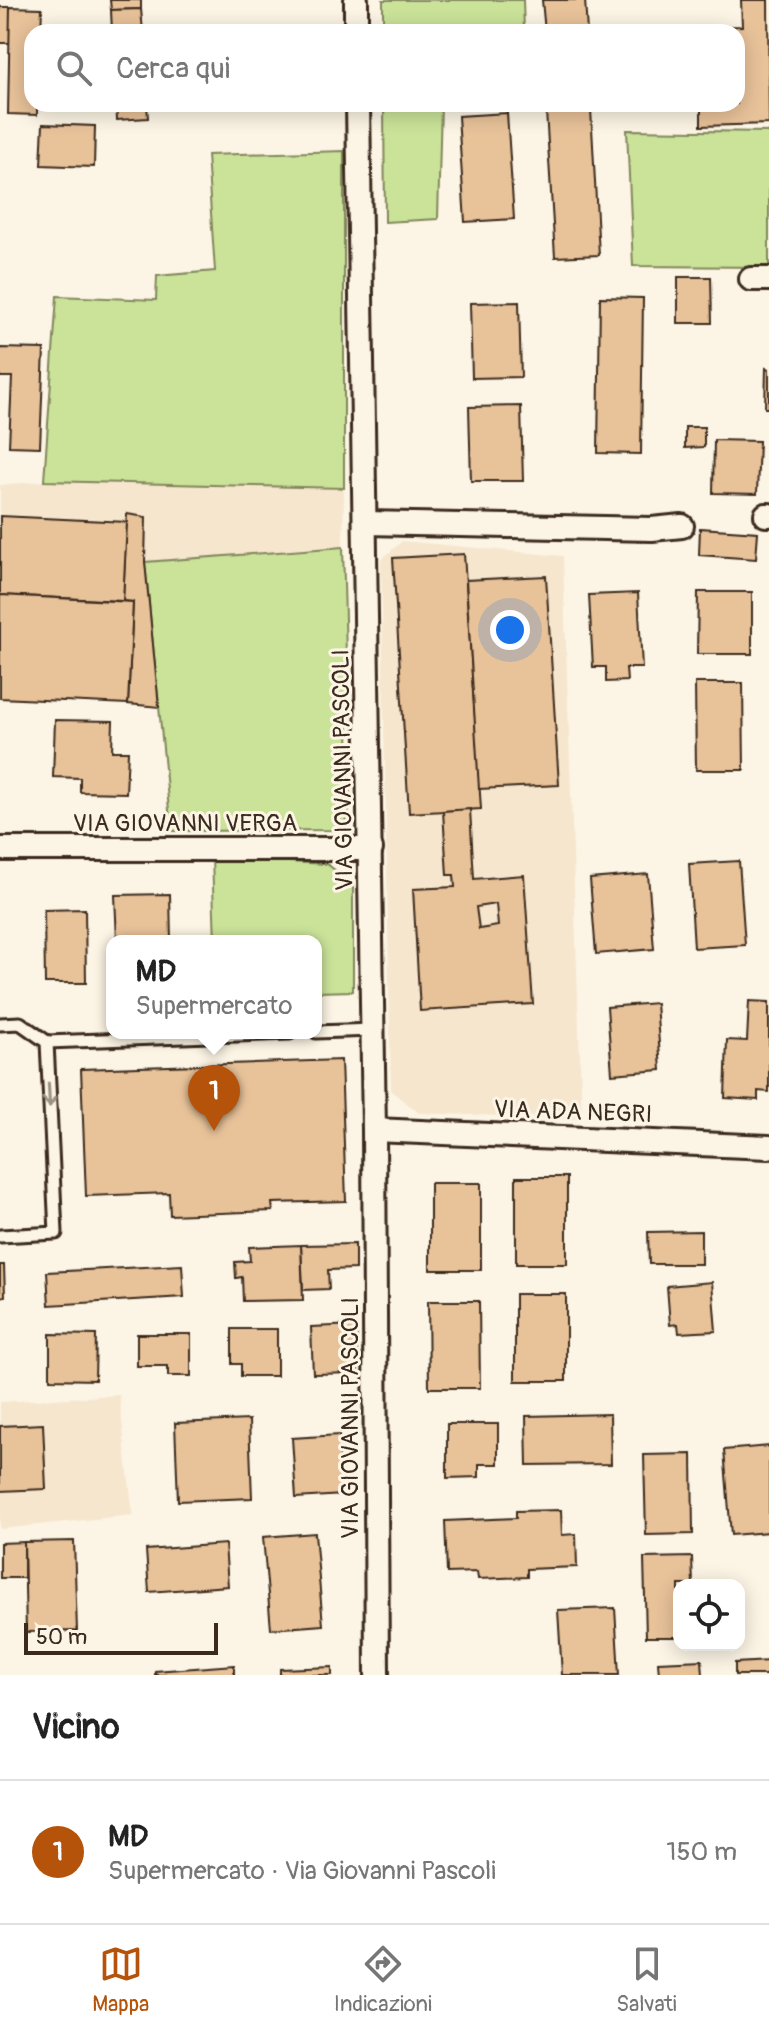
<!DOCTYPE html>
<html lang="it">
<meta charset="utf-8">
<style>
body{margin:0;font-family:Pangolin,sans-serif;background:#f2f2f2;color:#222}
.controls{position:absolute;right:24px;bottom:24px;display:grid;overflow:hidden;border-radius:16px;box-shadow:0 4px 20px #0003}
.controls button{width:72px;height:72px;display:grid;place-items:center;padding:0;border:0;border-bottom:2px solid #e0e0e0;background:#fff;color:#222;font:40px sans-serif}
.scale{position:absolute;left:24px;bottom:20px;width:194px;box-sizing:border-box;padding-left:8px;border:4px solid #3b2a1e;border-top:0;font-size:22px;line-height:28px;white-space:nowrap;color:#3b2a1e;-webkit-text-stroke:6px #fcf5e5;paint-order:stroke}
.you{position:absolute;left:510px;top:630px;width:28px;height:28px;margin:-20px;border:6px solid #fff;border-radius:50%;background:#1a73e8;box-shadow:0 0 0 12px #1a73e833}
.badge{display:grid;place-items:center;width:52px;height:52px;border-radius:50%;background:#b45309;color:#fff;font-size:26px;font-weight:700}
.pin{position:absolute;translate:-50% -66px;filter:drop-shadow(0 2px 4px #0008)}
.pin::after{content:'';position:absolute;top:42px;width:28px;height:24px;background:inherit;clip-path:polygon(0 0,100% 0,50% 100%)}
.popup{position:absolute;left:106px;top:935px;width:216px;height:104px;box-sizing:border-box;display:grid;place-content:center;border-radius:16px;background:#fff;filter:drop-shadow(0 2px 6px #0005);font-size:26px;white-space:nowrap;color:#767676}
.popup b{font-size:30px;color:#222}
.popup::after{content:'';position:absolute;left:50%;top:100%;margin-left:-16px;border:16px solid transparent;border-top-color:#fff}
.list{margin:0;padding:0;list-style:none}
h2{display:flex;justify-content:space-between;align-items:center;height:104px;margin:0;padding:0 32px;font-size:34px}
h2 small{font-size:26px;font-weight:400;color:#767676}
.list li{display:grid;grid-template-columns:52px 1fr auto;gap:24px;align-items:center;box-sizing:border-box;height:144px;padding:0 32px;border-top:2px solid #e0e0e0}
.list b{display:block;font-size:30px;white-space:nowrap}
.list p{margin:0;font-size:26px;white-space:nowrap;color:#767676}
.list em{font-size:26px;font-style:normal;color:#767676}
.icon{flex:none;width:44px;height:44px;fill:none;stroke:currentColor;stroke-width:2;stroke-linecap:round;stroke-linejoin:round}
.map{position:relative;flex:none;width:769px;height:1675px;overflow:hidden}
.search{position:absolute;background:#fff;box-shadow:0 4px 20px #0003;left:24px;right:24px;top:24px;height:88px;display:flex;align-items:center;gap:20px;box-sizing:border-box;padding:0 28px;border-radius:24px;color:#767676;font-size:30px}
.sheet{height:248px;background:#fff}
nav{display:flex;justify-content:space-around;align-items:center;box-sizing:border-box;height:112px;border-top:2px solid #e0e0e0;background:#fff;font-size:22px;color:#767676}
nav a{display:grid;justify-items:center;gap:4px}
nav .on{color:#b45309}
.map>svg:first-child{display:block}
.built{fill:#f6e6ce}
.green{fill:#cae399;stroke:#82865c;stroke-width:2}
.building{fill:#e8c299;stroke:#3b2a1e;stroke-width:2;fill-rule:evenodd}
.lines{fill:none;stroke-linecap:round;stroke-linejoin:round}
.lane-casing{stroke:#3b2a1e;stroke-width:17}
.street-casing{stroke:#3b2a1e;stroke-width:28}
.lane{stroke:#fcf5e5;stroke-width:11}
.street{stroke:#fcf5e5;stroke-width:22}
.oneway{stroke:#9c9082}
.labels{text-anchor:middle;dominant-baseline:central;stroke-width:6;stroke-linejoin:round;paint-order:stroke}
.street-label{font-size:24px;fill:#3b2a1e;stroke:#fcf5e5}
</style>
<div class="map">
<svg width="769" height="1675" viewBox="0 0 769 1675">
<rect width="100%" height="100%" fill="#fcf5e5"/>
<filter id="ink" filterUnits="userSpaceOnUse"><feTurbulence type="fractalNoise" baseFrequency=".0125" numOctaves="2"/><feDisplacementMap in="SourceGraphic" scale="16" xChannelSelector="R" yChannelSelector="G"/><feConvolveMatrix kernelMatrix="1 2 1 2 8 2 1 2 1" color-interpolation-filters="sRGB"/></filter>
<g filter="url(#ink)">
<g class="built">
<path d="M44,481L344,488L343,547L145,562L159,707L0,698V485Z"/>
<path d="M402,541L563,556L582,1119L419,1113L391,1091L381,560Z"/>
<path d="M119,1395L133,1515L0,1529V1402Z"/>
</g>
<g class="green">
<path d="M383,0H523L524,32H383Z"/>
<path d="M384,104H441L438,219L385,222Z"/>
<path d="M627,130L769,132V267L633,266Z"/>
<path d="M344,151V488L44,481L57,296L156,300L157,276L215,271L207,155Z"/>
<path d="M343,547L350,800L348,816L340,830L171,831L145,562Z"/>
<path d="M212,858L327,864L353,884V991L316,992V941H215Z"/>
</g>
<g class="building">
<path d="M110,0H141V9L111,10Z"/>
<path d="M542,0H585L587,32H545Z"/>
<path d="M741,0H768L769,124L701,126V104H737V32H699V27L742,26Z"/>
<rect x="0" y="7" width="10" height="36"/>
<path d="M10,7L42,8L41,32H32V104H37V115L8,114Z"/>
<path d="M141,9L143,32H112L111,10Z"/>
<path d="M81,28V32H41V31Z"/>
<path d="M116,104H147L148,118L117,120Z"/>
<path d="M591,109L599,255L555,257L546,111Z"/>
<path d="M507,113L514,219L465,222L458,116Z"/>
<path d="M43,124L95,126L94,167L41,165Z"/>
<path d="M678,277H711L712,323H678Z"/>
<path d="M600,297L643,298L641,454L598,453Z"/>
<path d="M519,302L521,377L472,378L470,303Z"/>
<path d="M0,348L44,349L40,447L9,446L12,377H0Z"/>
<path d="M766,368L769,369V408H765Z"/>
<path d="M521,406L523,481H471L469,407Z"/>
<path d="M685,427H704V447L685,448Z"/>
<path d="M714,440L759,441L757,494L713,493Z"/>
<path d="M127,514L146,517L145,562L159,707L128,704L133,602L123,601Z"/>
<path d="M0,516L127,522L123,601L0,595Z"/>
<path d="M700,528L758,532L756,559L699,555Z"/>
<path d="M464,554L481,809L409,813L393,558Z"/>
<path d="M546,576L559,785L479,789L466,580Z"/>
<path d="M698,592H752V654H697Z"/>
<path d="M638,593L642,668H626L627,681L606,682V667H593L589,595Z"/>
<path d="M0,595L133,602L128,704L0,698Z"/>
<path d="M695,683H743L744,770H696Z"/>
<path d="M55,720L113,721L112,751H128L126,793L80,792V778L53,777Z"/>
<path d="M470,809L474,879L524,875L533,1004L420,1011L413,889L455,887L454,875H447L443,811ZM496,904L498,926L479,929L476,907Z"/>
<path d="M739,861L745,945L694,948L689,864Z"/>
<path d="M648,874L654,949L596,954L590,879Z"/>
<path d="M170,894L171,941H117L115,895Z"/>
<path d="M85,909L86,983H45L44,910Z"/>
<path d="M749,1001L769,1002V1092L758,1091V1100L725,1098L727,1040L747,1041Z"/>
<path d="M656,1003L661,1070L612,1074L607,1007Z"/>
<path d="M341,1060L346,1201L272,1203L273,1211L170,1215L169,1193L86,1196L81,1069Z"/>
<rect x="516" y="1177" width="51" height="87"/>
<rect x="430" y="1183" width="51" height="87"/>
<path d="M701,1231V1264H649L648,1232Z"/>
<path d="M355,1244V1269L328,1270L329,1289L303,1290L301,1245Z"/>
<path d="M301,1245L303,1300L243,1301L242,1277L236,1278L235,1262L250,1261L249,1247Z"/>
<path d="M0,1265H4L5,1296L0,1297Z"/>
<path d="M182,1265L184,1297L49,1305L47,1272Z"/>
<path d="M712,1282L716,1331L679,1333L678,1324L670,1325L667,1286Z"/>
<rect x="515" y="1294" width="51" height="87"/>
<path d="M428,1301H479L480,1388H429Z"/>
<path d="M356,1325L358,1373L313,1374L311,1327Z"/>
<path d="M232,1329H277V1376H241V1364H232Z"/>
<path d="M50,1334L96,1335L95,1380L50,1379Z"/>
<path d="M137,1334H191V1376H168V1366H137Z"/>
<path d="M610,1414L611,1464L527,1465L526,1416Z"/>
<path d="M249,1420L252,1498L178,1501L175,1423Z"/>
<path d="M43,1424L46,1489L0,1491V1426Z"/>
<path d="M447,1424H498V1464H479V1477L447,1478Z"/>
<path d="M339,1435L343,1495L296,1498L292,1438Z"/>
<path d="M769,1446V1532L731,1535L724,1450Z"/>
<path d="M692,1454L693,1534L646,1535L644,1455Z"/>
<path d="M561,1510L562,1535L576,1534L577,1567L527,1569V1577L478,1579L477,1572L447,1573L445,1521L516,1518V1511Z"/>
<path d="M315,1533L323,1625L271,1629L263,1537Z"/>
<path d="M74,1541L77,1631L26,1632L24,1542Z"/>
<path d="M24,1542V1578H0V1543Z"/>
<path d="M225,1544L228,1586L149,1592L146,1550Z"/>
<path d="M692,1557L693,1585H679V1637H646L644,1558Z"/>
<path d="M615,1608L619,1675H562L558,1610Z"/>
<path d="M702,1660L703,1675H659L658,1662Z"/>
<path d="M769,1661V1675H735V1663Z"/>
<path d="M234,1665V1675H155V1671Z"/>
<path d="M332,1667V1675H280V1669Z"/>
</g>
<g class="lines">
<defs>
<g id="lane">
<path d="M0,1024L20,1023L47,1042L56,1233L0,1236"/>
<path d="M316,1032L373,1030"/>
<path d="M47,1042L290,1033"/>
</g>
<g id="street">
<path d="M356,0V32"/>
<path d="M358,104L374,1130L377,1675"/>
<path d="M751,279H769"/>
<path d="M766,515H769"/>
<path d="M366,523L652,529L682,526"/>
<path d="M0,849H371"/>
<path d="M374,1130L769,1147"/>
</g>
</defs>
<use href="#lane" class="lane-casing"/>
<use href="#street" class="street-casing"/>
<use href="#lane" class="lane"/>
<use href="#street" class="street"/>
</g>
<defs><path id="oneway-shaft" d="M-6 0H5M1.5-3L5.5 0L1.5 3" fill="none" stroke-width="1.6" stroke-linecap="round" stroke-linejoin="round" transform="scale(2)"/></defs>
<use class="oneway" href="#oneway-shaft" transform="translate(49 1095) rotate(87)"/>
</g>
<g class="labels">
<g class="street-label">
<text transform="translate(343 770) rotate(-91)">VIA GIOVANNI PASCOLI</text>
<text x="185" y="823">VIA GIOVANNI VERGA</text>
<text transform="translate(573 1112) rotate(2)">VIA ADA NEGRI</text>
<text transform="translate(350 1418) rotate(-90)">VIA GIOVANNI PASCOLI</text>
</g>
</g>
</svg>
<div class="controls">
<button><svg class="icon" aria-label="locate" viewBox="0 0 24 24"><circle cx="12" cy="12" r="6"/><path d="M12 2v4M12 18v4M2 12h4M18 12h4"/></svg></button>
</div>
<div class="scale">50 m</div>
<div class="you"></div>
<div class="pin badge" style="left:214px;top:1131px">1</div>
<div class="popup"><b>MD</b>Supermercato</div>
<div class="search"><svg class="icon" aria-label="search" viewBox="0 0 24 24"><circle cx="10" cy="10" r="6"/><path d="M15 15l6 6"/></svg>Cerca qui</div>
</div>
<section class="sheet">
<h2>Vicino<small></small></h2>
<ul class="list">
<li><span class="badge">1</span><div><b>MD</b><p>Supermercato · Via Giovanni Pascoli</p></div><em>150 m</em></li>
</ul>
</section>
<nav>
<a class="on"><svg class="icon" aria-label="map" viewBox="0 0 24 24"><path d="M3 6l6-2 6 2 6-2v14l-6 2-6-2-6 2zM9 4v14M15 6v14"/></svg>Mappa</a>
<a><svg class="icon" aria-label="directions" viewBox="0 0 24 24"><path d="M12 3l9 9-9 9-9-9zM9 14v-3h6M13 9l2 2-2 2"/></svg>Indicazioni</a>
<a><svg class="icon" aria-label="saved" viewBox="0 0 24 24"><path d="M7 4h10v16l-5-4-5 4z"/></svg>Salvati</a>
</nav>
